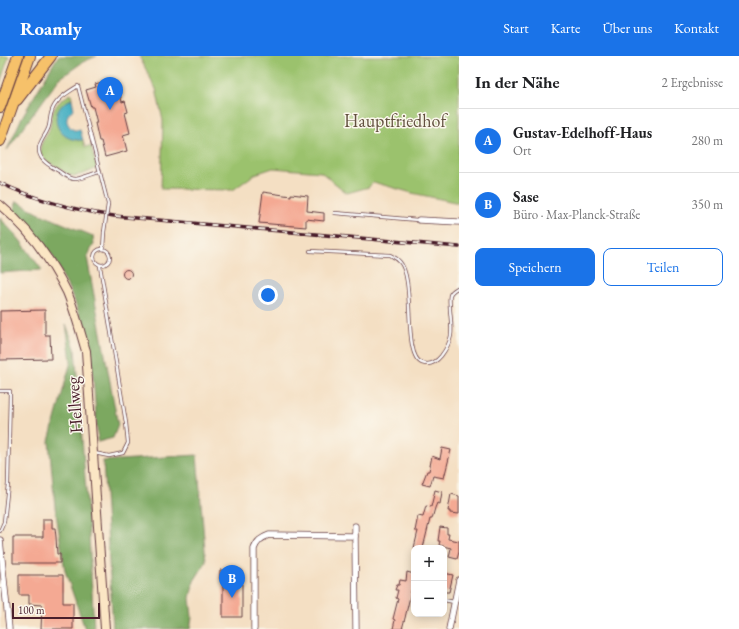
<!DOCTYPE html>
<html lang="de">
<meta charset="utf-8">
<style>
body{margin:0;font-family:"EB Garamond",serif;background:#f2f2f2;color:#202124}
.controls{position:absolute;right:12px;bottom:12px;display:grid;overflow:hidden;border-radius:8px;box-shadow:0 2px 10px #0003}
.controls button{width:36px;height:36px;display:grid;place-items:center;padding:0;border:0;border-bottom:1px solid #e0e0e0;background:#fff;color:#202124;font:20px sans-serif}
.scale{position:absolute;left:12px;bottom:10px;width:88px;box-sizing:border-box;padding-left:4px;border:2px solid #4a1f2b;border-top:0;font-size:11px;line-height:14px;white-space:nowrap;color:#4a1f2b;-webkit-text-stroke:3px #fbf7ec;paint-order:stroke}
.you{position:absolute;left:268px;top:239px;width:14px;height:14px;margin:-10px;border:3px solid #fff;border-radius:50%;background:#1a73e8;box-shadow:0 0 0 6px #1a73e833}
.badge{display:grid;place-items:center;width:26px;height:26px;border-radius:50%;background:#1a73e8;color:#fff;font-size:13px;font-weight:700}
.pin{position:absolute;translate:-50% -33px;filter:drop-shadow(0 1px 2px #0008)}
.pin::after{content:'';position:absolute;top:21px;width:14px;height:12px;background:inherit;clip-path:polygon(0 0,100% 0,50% 100%)}
.list{margin:0;padding:0;list-style:none}
h2{display:flex;justify-content:space-between;align-items:center;height:52px;margin:0;padding:0 16px;font-size:17px}
h2 small{font-size:13px;font-weight:400;color:#757577}
.list li{display:grid;grid-template-columns:26px 1fr auto;gap:12px;align-items:center;box-sizing:border-box;height:64px;padding:0 16px;border-top:1px solid #e0e0e0}
.list b{display:block;font-size:15px;white-space:nowrap}
.list p{margin:0;font-size:13px;white-space:nowrap;color:#757577}
.list em{font-size:13px;font-style:normal;color:#757577}
.actions{display:flex;gap:8px;padding:12px 16px}
.actions a{flex:1;padding:9px 0;border:1px solid #1a73e8;border-radius:8px;text-align:center;font-size:14px;color:#1a73e8}
.actions .main{background:#1a73e8;color:#fff}
.map{position:relative;flex:none;width:459px;height:573px;overflow:hidden}
header{display:flex;align-items:center;gap:24px;box-sizing:border-box;height:56px;padding:0 20px;background:#1a73e8;color:#fff}
header strong{font-size:19px}
nav{display:flex;gap:22px;margin-inline-start:auto;font-size:14px}
main{display:flex}
aside{flex:1;background:#fff}
.map>svg:first-child{display:block}
.green{fill:#9bc26d;stroke:#72704c}
.forest{fill:#7ca860;stroke:#636446}
.water{fill:#44afc2;stroke:#476776}
.building{fill:#f4a993}
.lines{fill:none;stroke-linecap:round;stroke-linejoin:round}
.lane-casing{stroke:#643c42;stroke-width:4}
.street-casing{stroke:#643c42;stroke-width:7}
.secondary-casing{stroke:#643c42;stroke-width:10}
.highway-casing{stroke:#643c42;stroke-width:12}
.lane{stroke:#fff;stroke-width:2.5}
.street{stroke:#fff;stroke-width:5.5}
.secondary{stroke:#fbe6c4;stroke-width:8}
.highway{stroke:#f6c16b;stroke-width:10}
.rail-casing{stroke:#4a1f2b;stroke-width:3.5}
.rail{stroke:#fbf7ec;stroke-width:2;stroke-dasharray:6;stroke-linecap:butt}
.lane-bridge-casing{stroke:#643c42;stroke-width:4;stroke-linecap:butt}
.lane-bridge{stroke:#fff;stroke-width:2.5}
.labels{text-anchor:middle;dominant-baseline:central;stroke-width:3;stroke-linejoin:round;paint-order:stroke}
.park-label{font-size:18px;fill:#62503f;stroke:#fbf7ec}
.street-label{font-size:18px;fill:#4a1f2b;stroke:#fbf7ec}
</style>
<header>
<strong>Roamly</strong>
<nav><a>Start</a><a>Karte</a><a>Über uns</a><a>Kontakt</a></nav>
</header>
<main>
<div class="map">
<svg width="459" height="573" viewBox="0 0 459 573">
<rect width="100%" height="100%" fill="#fbf7ec"/>
<filter id="ink" filterUnits="userSpaceOnUse"><feTurbulence type="fractalNoise" baseFrequency=".025" numOctaves="2"/><feDisplacementMap in="SourceGraphic" scale="8" xChannelSelector="R" yChannelSelector="G"/><feConvolveMatrix kernelMatrix="1 2 1 2 8 2 1 2 1" color-interpolation-filters="sRGB"/></filter>
<filter id="wash" filterUnits="userSpaceOnUse"><feTurbulence type="fractalNoise" baseFrequency=".012" numOctaves="4" result="noise"/><feDisplacementMap in="SourceGraphic" scale="16" xChannelSelector="R" yChannelSelector="G"/><feGaussianBlur stdDeviation="0.9" result="paint"/><feColorMatrix in="noise" values="0 0 0 0 0 0 0 0 0 0 0 0 0 0 0 0 0 1.4 0 .05"/><feComposite in="paint" operator="in"/></filter>
<g filter="url(#wash)">
<rect width="100%" height="100%" fill="#f4dfc3"/>
<g class="green">
<path d="M0,0H9L0,27Z"/>
<path d="M139,0H459V147L412,137L373,126L369,131L347,137L321,116L273,112L255,118L233,134L161,133L163,65L156,33Z"/>
<path d="M71,38L72,43C46,53 55,86 83,84L85,91L91,90L97,112C89,116 74,123 67,118C63,116 61,112 56,110C48,107 44,105 40,96C40,87 44,84 48,77C50,73 51,68 51,64C53,51 59,44 71,38Z"/>
</g>
<g class="forest">
<path d="M58,0H97L83,6L59,23L7,94L22,61Z"/>
<path d="M17,145L38,157L93,180L94,188L87,201L118,369L113,382L98,386L91,294L75,246L53,200L13,155Z"/>
<path d="M0,162L20,184L42,214L0,217Z"/>
<path d="M66,268L75,292L88,460L94,573H85L65,515L55,451L49,385L71,305Z"/>
<path d="M197,399L206,506L194,525L190,542L192,561L190,573H113L103,405Z"/>
</g>
<path class="water" d="M72,43L74,53C65,58 64,68 74,74H80L83,84C55,87 45,53 72,43Z"/>
<g id="blocks">
<g class="building">
<path d="M106,25L107,28L117,26L122,46L125,45L127,52L128,56L125,57L130,77L123,79L127,95L105,101L101,85H99L95,67H97L93,51H91L86,34L96,31L95,28Z"/>
<path d="M263,136L291,140V138L308,140L307,155L324,157V165L306,163V171L259,167Z"/>
<circle cx="127" cy="218" r="4.5"/>
<path d="M45,254V279H50L51,303L0,304V255Z"/>
<path d="M442,392L451,394L444,422L433,420L430,430L422,428L427,415H429L432,400L440,403Z"/>
<path d="M435,434L442,436L440,448L437,447L435,452L432,463H430L423,492H414L418,475H415L418,460L423,461L426,450L431,451Z"/>
<path d="M451,438L459,440V458L450,457V455H448Z"/>
<path d="M43,463H52V472H55L56,481L57,498H60V507H13V481H43Z"/>
<path d="M440,471L447,472V478H449L448,483L459,485V496L457,503L449,501L451,492L439,489L440,485H438Z"/>
<path d="M220,514H242V561H223V523H220Z"/>
<path d="M407,516L414,518V523L405,562L402,573H393L395,564L393,563L398,543L396,542L398,534H395L397,529H399L400,524L406,525Z"/>
<path d="M444,517L453,519L449,536H444Z"/>
<path d="M19,519H63V547H73V573H41L42,549L29,548V539H19Z"/>
</g>
</g>
</g>
<g filter="url(#ink)">
<use href="#blocks" fill-opacity="0" stroke="#643c42" stroke-width="1"/>
<g class="lines">
<defs>
<g id="lane">
<path d="M99,116C92,118 83,122 76,123C68,124 63,117 57,114C49,109 38,104 39,92C40,84 47,78 49,70C50,66 50,62 51,58C54,44 67,37 78,30L108,148"/>
<path d="M335,157L418,164"/>
<circle cx="102" cy="201" r="8"/>
<path d="M103,193L104,176"/>
<path d="M310,195L390,199C394,201 397,202 400,206C416,224 402,300 422,307C430,310 436,306 441,300C454,283 452,275 450,254C450,249 449,243 450,239C451,235 456,233 459,231"/>
<path d="M0,335H10L8,428L4,466L0,475"/>
<path d="M94,397L109,400L123,397L128,387L126,367L100,210"/>
<path d="M444,544L454,546"/>
</g>
<g id="street">
<path d="M419,164L459,166"/>
<path d="M355,470V480"/>
<path d="M0,484L9,573"/>
<path d="M254,573V493C257,485 261,482 269,479L355,480L356,573"/>
<path d="M449,573L459,524"/>
</g>
<path id="secondary" d="M0,149C28,172 51,204 67,236C75,255 80,275 86,295L105,573"/>
<g id="highway">
<path d="M17,44L51,0"/>
<path d="M0,51L18,0"/>
<path d="M0,85L30,0"/>
</g>
</defs>
<use href="#lane" class="lane-casing"/>
<use href="#street" class="street-casing"/>
<use href="#secondary" class="secondary-casing"/>
<use href="#highway" class="highway-casing"/>
<use href="#lane" class="lane"/>
<use href="#street" class="street"/>
<use href="#secondary" class="secondary"/>
<use href="#highway" class="highway"/>
<defs>
<path id="rail" d="M0,127C36,144 74,154 114,160L459,191"/>
</defs>
<use href="#rail" class="rail-casing"/>
<use href="#rail" class="rail"/>
<defs>
<path id="lane-bridge" d="M104,176L108,148"/>
</defs>
<use href="#lane-bridge" class="lane-bridge-casing"/>
<use href="#lane-bridge" class="lane-bridge"/>
</g>
</g>
<g class="labels">
<g class="park-label">
<text x="395" y="64">Hauptfriedhof</text>
</g>
<g class="street-label">
<text transform="translate(74 349) rotate(-94)">Hellweg</text>
</g>
</g>
</svg>
<div class="controls">
<button>+</button>
<button>−</button>
</div>
<div class="scale">100 m</div>
<div class="you"></div>
<div class="pin badge" style="left:110px;top:54px">A</div>
<div class="pin badge" style="left:232px;top:542px">B</div>
</div>
<aside>
<h2>In der Nähe<small>2 Ergebnisse</small></h2>
<ul class="list">
<li><span class="badge">A</span><div><b>Gustav-Edelhoff-Haus</b><p>Ort</p></div><em>280 m</em></li>
<li><span class="badge">B</span><div><b>Sase</b><p>Büro · Max-Planck-Straße</p></div><em>350 m</em></li>
</ul>
<div class="actions"><a class="main">Speichern</a><a>Teilen</a></div>
</aside>
</main>
